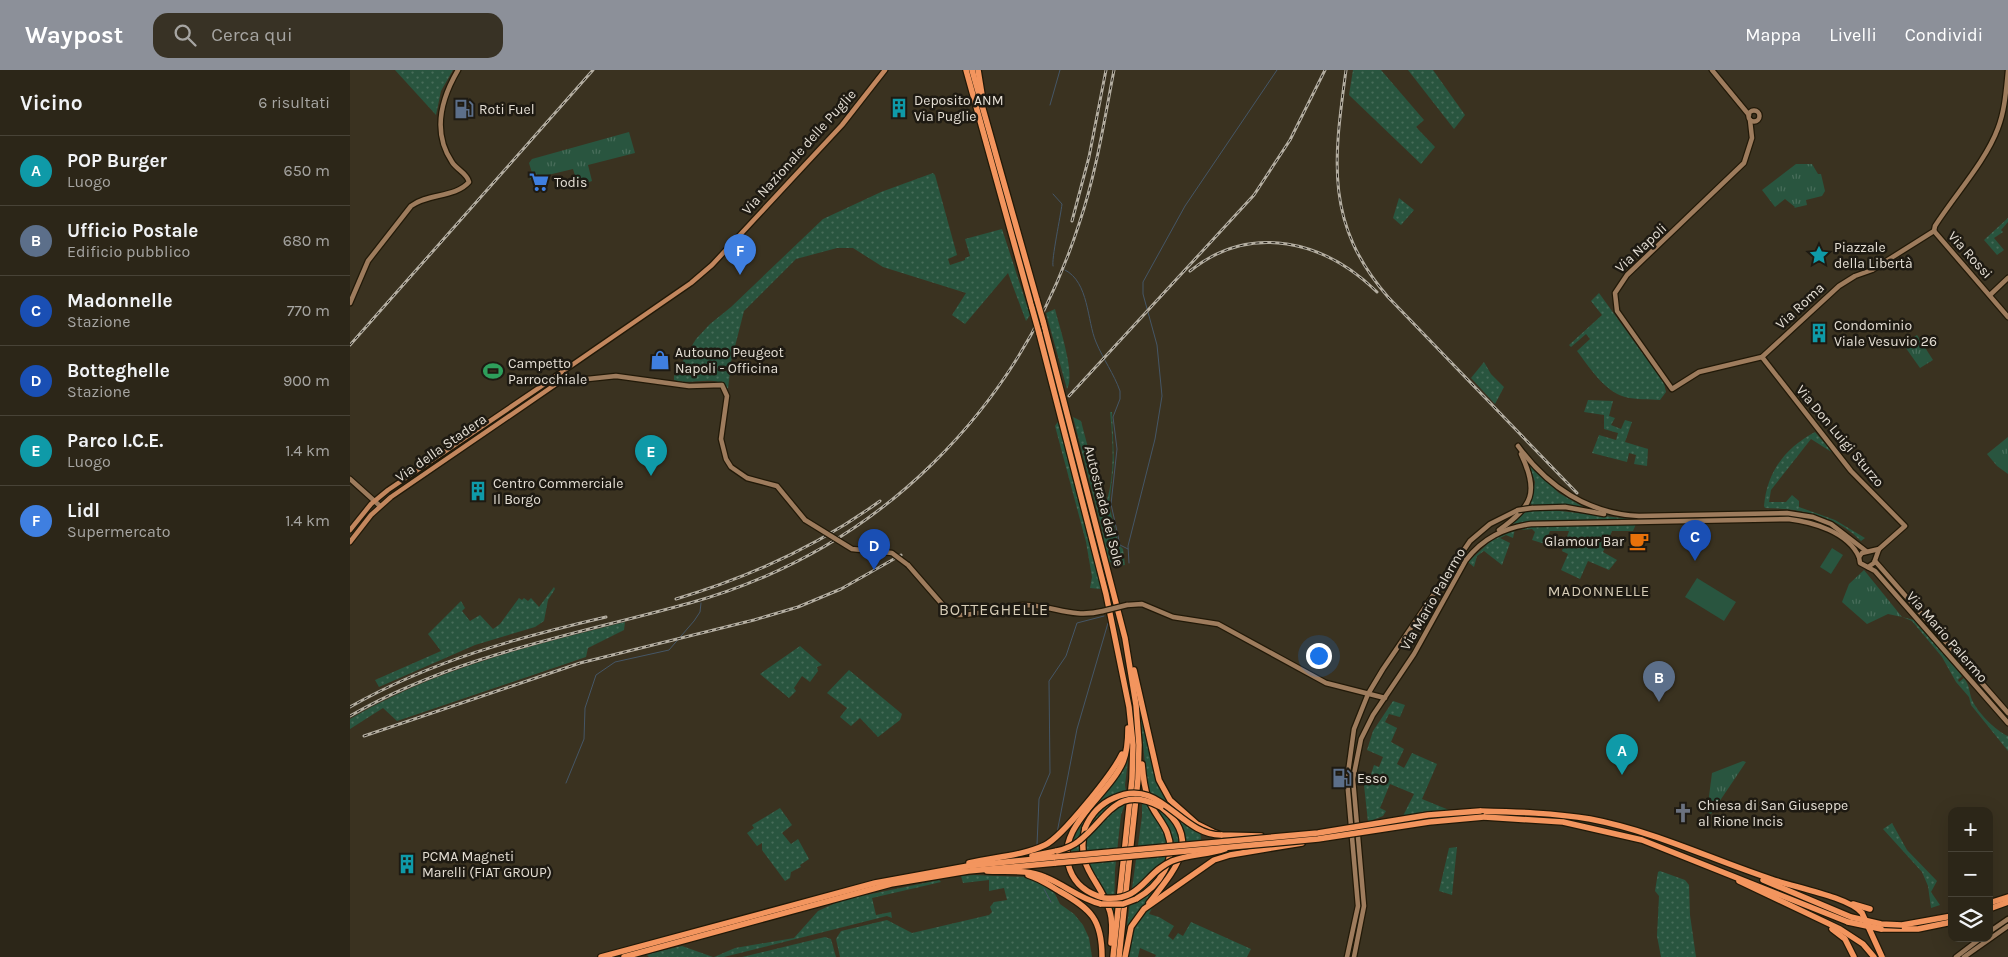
<!DOCTYPE html>
<html lang="it">
<meta charset="utf-8">
<style>
body{margin:0;font-family:Karla,sans-serif;background:#383225;color:#f1f3f6}
.controls{position:absolute;right:15px;bottom:15px;display:grid;overflow:hidden;border-radius:10px;box-shadow:0 5px 20px #0002}
.controls button{width:45px;height:45px;display:grid;place-items:center;padding:0;border:0;border-bottom:1px solid #484337;background:#2c2618;color:#f1f3f6;font:25px sans-serif}
.you{position:absolute;left:968px;top:585px;width:18px;height:18px;margin:-12px;border:4px solid #fff;border-radius:50%;background:#1a73e8;box-shadow:0 0 0 8px #1a73e833}
.badge{display:grid;place-items:center;width:32px;height:32px;border-radius:50%;background:#8c9099;color:#fff;font-size:16px;font-weight:700}
.pin{position:absolute;translate:-50% -41px;filter:drop-shadow(0 1px 2px #0008)}
.pin::after{content:'';position:absolute;top:26px;width:18px;height:15px;background:inherit;clip-path:polygon(0 0,100% 0,50% 100%)}
.list{margin:0;padding:0;list-style:none}
h2{display:flex;justify-content:space-between;align-items:center;height:65px;margin:0;padding:0 20px;font-size:21px}
h2 small{font-size:16px;font-weight:400;color:#a6a5a2}
.list li{display:grid;grid-template-columns:32px 1fr auto;gap:15px;align-items:center;box-sizing:border-box;height:70px;padding:0 20px;border-top:1px solid #484337}
.list b{display:block;font-size:19px;white-space:nowrap}
.list p{margin:0;font-size:16px;white-space:nowrap;color:#a6a5a2}
.list em{font-size:16px;font-style:normal;color:#a6a5a2}
.icon{flex:none;width:28px;height:28px;fill:none;stroke:currentColor;stroke-width:2;stroke-linecap:round;stroke-linejoin:round}
.map{position:relative;flex:none;width:1658px;height:887px;overflow:hidden}
header{display:flex;align-items:center;gap:30px;box-sizing:border-box;height:70px;padding:0 25px;background:#8c9099;color:#fff}
header strong{font-size:24px}
nav{display:flex;gap:28px;margin-inline-start:auto;font-size:18px}
.search{width:350px;height:45px;background:#383225;display:flex;align-items:center;gap:12px;box-sizing:border-box;padding:0 18px;border-radius:15px;color:#a6a5a2;font-size:19px}
main{display:flex}
aside{flex:1;background:#2c2618}
.map>svg:first-child{display:block}
.grass{fill:url(#grass-dots)}
.park{fill:url(#park-tufts)}
.pitch{fill:#29553f}
.lines{fill:none;stroke-linecap:round;stroke-linejoin:round}
.stream{stroke:#455666;stroke-width:1}
.secondary-casing{stroke:#211908;stroke-width:7}
.primary-casing{stroke:#211908;stroke-width:7}
.highway-casing{stroke:#211908;stroke-width:8}
.secondary{stroke:#9e7c5d;stroke-width:4.5}
.primary{stroke:#c3875e;stroke-width:4.5}
.highway{stroke:#f3955e;stroke-width:5.5}
.rail-casing{stroke:#b4aea1;stroke-width:3}
.rail{stroke:#1e1a12;stroke-width:1;stroke-dasharray:4;stroke-linecap:butt}
.secondary-bridge-casing{stroke:#211908;stroke-width:7;stroke-linecap:butt}
.highway-bridge-casing{stroke:#211908;stroke-width:8;stroke-linecap:butt}
.secondary-bridge{stroke:#9e7c5d;stroke-width:4.5}
.highway-bridge{stroke:#f3955e;stroke-width:5.5}
.labels{text-anchor:middle;dominant-baseline:central;stroke-width:5;stroke-linejoin:round;paint-order:stroke}
.poi-label{font-size:14px;fill:#e4ded4;stroke:#1e1a12;text-anchor:start}
.street-label{font-size:14px;fill:#e4ded4;stroke:#1e1a12}
.neighbourhood-label{font-size:15px;letter-spacing:1px;fill:#d5cbb5;stroke:#1e1a12}
.quarter-label{font-size:16px;letter-spacing:1px;fill:#d5cbb5;stroke:#1e1a12}
</style>
<header>
<strong>Waypost</strong>
<div class="search"><svg class="icon" aria-label="search" viewBox="0 0 24 24"><circle cx="10" cy="10" r="6"/><path d="M15 15l6 6"/></svg>Cerca qui</div>
<nav><a>Mappa</a><a>Livelli</a><a>Condividi</a></nav>
</header>
<main>
<aside>
<h2>Vicino<small>6 risultati</small></h2>
<ul class="list">
<li><span class="badge" style="background:#0f9aa8">A</span><div><b>POP Burger</b><p>Luogo</p></div><em>650 m</em></li>
<li><span class="badge" style="background:#5c6f8a">B</span><div><b>Ufficio Postale</b><p>Edificio pubblico</p></div><em>680 m</em></li>
<li><span class="badge" style="background:#1a4fb4">C</span><div><b>Madonnelle</b><p>Stazione</p></div><em>770 m</em></li>
<li><span class="badge" style="background:#1a4fb4">D</span><div><b>Botteghelle</b><p>Stazione</p></div><em>900 m</em></li>
<li><span class="badge" style="background:#0f9aa8">E</span><div><b>Parco I.C.E.</b><p>Luogo</p></div><em>1.4 km</em></li>
<li><span class="badge" style="background:#3f7fe0">F</span><div><b>Lidl</b><p>Supermercato</p></div><em>1.4 km</em></li>
</ul>
</aside>
<div class="map">
<svg width="1658" height="887" viewBox="0 0 1658 887">
<defs>
<pattern id="grass-dots" width="8" height="8" patternUnits="userSpaceOnUse" patternTransform="scale(1.25)"><rect width="8" height="8" fill="#29553f"/><path d="M2 2h.1M6 6h.1" fill="none" stroke="#486d5a" stroke-width="1.8" stroke-linecap="round"/></pattern>
<pattern id="park-tufts" width="24" height="20" patternUnits="userSpaceOnUse" patternTransform="scale(1.25)"><rect width="24" height="20" fill="#29553f"/><path d="M3 7l-1-3M5 7V3M7 7l1-3M15 17l-1-3M17 17v-4M19 17l1-3" fill="none" stroke="#486d5a"/></pattern>
</defs>
<rect width="100%" height="100%" fill="#3a3220"/>
<g class="grass">
<path d="M45,0H103L91,21L86,45Z"/>
<path d="M1003,0H1031L1074,50L1066,57L1085,77L1071,94L999,25Z"/>
<path d="M1058,0H1083L1115,45L1104,59Z"/>
<path d="M583,103L585,105L607,185L598,189L600,195L615,190V188L620,186L615,169L652,159L680,245L676,251L658,203L615,254L602,245L616,223L533,197L503,178H487L446,189L394,241L381,292L378,319C367,303 341,316 324,310V306L346,269L360,254L381,237L473,149L531,122Z"/>
<path d="M1049,128L1064,140L1051,155L1043,148Z"/>
<path d="M1658,148V152L1651,160L1653,162L1644,168L1654,180L1647,185L1634,170Z"/>
<path d="M1249,223L1314,313L1316,322L1310,330C1299,329 1286,330 1275,327C1255,322 1239,297 1227,281L1240,269L1236,264L1221,277L1219,275L1252,245L1241,231Z"/>
<path d="M705,239C709,256 726,305 717,319L696,243Z"/>
<path d="M1134,292L1141,304L1154,317L1145,334L1121,308Z"/>
<path d="M1238,330L1263,331L1259,346L1265,348L1261,355L1271,359L1275,350L1282,352L1275,372L1298,379L1297,396L1284,394L1286,385L1279,383L1277,392L1242,383L1249,365L1266,370L1268,363L1254,359V345L1234,342Z"/>
<path d="M760,342H762L764,392L759,435L769,475L773,479L775,495L762,497L761,492L758,493L752,460L723,347L731,351L752,431L757,430C765,402 763,370 760,342Z"/>
<path d="M709,350L752,518L750,519L740,518L742,507L736,472L705,356Z"/>
<path d="M1465,362L1483,383L1461,369L1421,420L1419,432H1436L1442,425L1449,431V437L1485,450L1515,468L1511,471C1488,446 1448,438 1415,438L1414,436C1417,402 1435,378 1465,362Z"/>
<path d="M1179,394L1209,423L1235,438L1207,434L1180,436L1185,412Z"/>
<path d="M1193,439L1280,449L1181,451L1161,454L1175,441Z"/>
<path d="M1286,454L1283,461H1262L1253,482L1267,490L1259,500L1238,491L1230,509L1211,500L1218,484L1212,481L1219,461H1200L1195,474L1182,470L1185,462L1182,459L1170,460L1182,456Z"/>
<path d="M1165,459L1163,468L1156,465L1150,468L1160,473L1152,495L1134,481L1127,486L1124,497L1118,492L1142,470Z"/>
<path d="M204,517L205,519L198,530L194,551L185,557L125,575L29,617L25,610L91,581L78,564L111,531L115,538L112,541L120,551L130,545L143,559L150,554L169,528L172,530L174,528L178,531L181,528L189,537Z"/>
<path d="M1552,547L1564,550L1612,606L1608,610L1609,612L1614,608C1620,616 1619,622 1622,630C1628,643 1646,661 1658,666V681L1621,635L1619,627L1606,612L1592,587L1562,551Z"/>
<path d="M275,552L274,560L238,578L236,587L47,651L33,638L0,659V649C85,599 179,576 275,552Z"/>
<path d="M450,576L472,595L467,597L468,601L460,612L452,606L444,618L446,621L439,628L410,604Z"/>
<path d="M499,600L552,644L550,650L528,667L510,648L501,656L490,647L497,638L477,623Z"/>
<path d="M788,627L809,716L819,731L850,757L851,771L830,773C828,799 809,817 793,837C788,843 782,849 780,857L777,855L792,746V718C798,734 806,744 813,759C829,790 805,811 786,831L802,822L815,804L822,773L798,722Z"/>
<path d="M1043,631L1055,635L1050,647L1039,644L1035,652L1047,658L1041,672L1054,679L1047,694L1054,698L1062,683L1087,694L1072,729L1099,740L1053,746L1064,724L1040,714L1030,738L1036,741L1033,746L1018,752L1013,706L1021,704L1024,695L1029,697L1033,687L1017,680L1023,661Z"/>
<path d="M779,682L775,715L777,728L771,745L765,800L764,844L738,795L734,780L719,782L722,766Z"/>
<path d="M430,738L442,755L432,763L441,774L448,769L459,789L450,795L451,797L441,802L440,808L435,811L412,780V773L407,776L397,763L404,758L402,755Z"/>
<path d="M1542,753L1557,780L1587,811L1581,822L1590,835L1581,838L1578,816L1572,802L1533,759Z"/>
<path d="M1107,777L1102,825L1089,821L1099,778Z"/>
<path d="M1310,801L1335,810L1339,815L1340,845L1346,887H1311L1307,866L1309,826L1305,821L1308,802Z"/>
<path d="M624,805L676,807L703,820L710,834L724,844L733,855L739,868L742,887H490L486,869L491,861L537,850L562,863L639,845L642,842L640,837L644,832L657,830L654,818L639,821V810L613,813L611,806Z"/>
<path d="M589,810L591,812L522,828L526,845L541,842L542,848L537,846L374,887H364L385,878L444,868L468,841L492,830Z"/>
<path d="M804,834L799,844L809,847L824,856L818,866L823,870L828,863L833,866L841,852L901,879L897,887H805L806,885L790,878L788,887H776C781,864 786,850 804,834Z"/>
<path d="M475,867L481,869L486,887H392Z"/>
<path d="M332,876L363,887H299L296,884Z"/>
</g>
<g class="park">
<path d="M279,62L285,83L238,95L242,111L228,116L223,99L177,110L180,109L179,104L182,103L179,93L182,89Z"/>
<path d="M1446,94H1462L1468,104H1471L1475,121L1472,126L1456,130L1457,135L1444,138L1445,137L1435,129L1425,137L1412,120Z"/>
<path d="M1567,265L1583,290L1570,298L1553,274Z"/>
<path d="M1658,367V404L1647,396L1637,384Z"/>
<path d="M1514,500L1552,547L1538,544L1517,554L1492,532L1499,514Z"/>
<path d="M1393,691L1396,692L1361,744L1357,742L1362,703Z"/>
</g>
<g class="pitch">
<path d="M1482,478L1493,485L1481,504L1470,497Z"/>
<path d="M1347,508L1386,532L1374,551L1335,527Z"/>
</g>
<g class="lines">
<g class="stream">
<path d="M700,35L710,0"/>
<path d="M703,124L712,134C711,144 701,191 703,196"/>
<path d="M715,200C739,212 737,251 746,272C753,289 764,304 770,321V329L763,347L767,379L761,434L770,475L778,479"/>
<path d="M779,493L778,476L805,369L812,326L807,275L793,224V212L835,136L927,0"/>
<path d="M216,713L234,669L235,638L246,605L265,592L319,580L344,551L350,542L351,533"/>
<path d="M707,763L727,659L758,553"/>
<path d="M687,775L689,729L700,703L699,611L716,586L727,553L754,546"/>
<path d="M694,819L701,832"/>
</g>
<defs>
<g id="secondary">
<path d="M1362,0L1399,45"/>
<circle cx="1404" cy="46" r="5.5"/>
<path d="M1400,50L1402,68L1394,93L1277,205L1265,223L1267,241L1322,319L1349,302L1412,287L1489,216L1505,206L1522,200L1584,161"/>
<path d="M1584,161L1585,156C1604,126 1636,91 1648,58C1655,40 1656,20 1658,1"/>
<path d="M1584,161L1658,247"/>
<path d="M1640,225L1658,208"/>
<path d="M0,233L18,191L61,136C78,123 105,128 119,112C117,103 107,100 102,92C82,62 91,29 108,0"/>
<path d="M1412,287L1501,401L1555,456L1529,479L1512,483L1509,487L1510,493L1525,501L1658,653"/>
<path d="M209,312L266,306L339,316L372,315L377,326L371,369L376,389L381,397L397,408L427,416L455,450"/>
<path d="M1168,376C1197,416 1238,444 1289,446L1437,443L1463,447L1481,454L1516,481"/>
<path d="M0,409L30,436"/>
<path d="M1182,438L1215,437L1254,444"/>
<path d="M1149,460C1183,436 1189,422 1171,384"/>
<path d="M1525,491L1658,643"/>
<path d="M558,495L598,541L607,545C629,546 651,536 673,535C704,535 721,549 753,541"/>
<path d="M1518,497L1524,493L1529,479"/>
<path d="M777,535L792,534L823,547L868,554L976,613L1035,628"/>
<path d="M1639,862L1658,849"/>
<path d="M997,887L1008,836L997,710L1004,659L1018,624L1033,599L1120,471L1140,454L1168,440"/>
<path d="M1004,887L1014,836L1003,709L1011,669L1023,645L1064,584L1116,490C1133,468 1154,458 1181,454L1438,449C1463,452 1498,462 1509,487"/>
<path d="M1606,887L1631,868"/>
<path d="M1614,887L1658,856"/>
</g>
<g id="primary">
<path d="M206,306L341,213L362,195L492,55L535,0"/>
<path d="M0,460L21,434L38,420L202,309L206,306L209,307V312L41,427L21,445L0,472"/>
</g>
<g id="highway">
<path d="M616,0L682,238"/>
<path d="M622,0L687,230"/>
<path d="M628,0L633,31"/>
<path d="M693,251L775,568L786,635L789,675L788,709L769,887"/>
<path d="M689,263L756,524L779,637L783,675L782,709L763,887"/>
<path d="M784,600L809,710L820,730L847,754L863,762L871,765L911,766"/>
<path d="M1130,741C1167,742 1204,743 1240,749C1303,761 1361,789 1421,809C1443,817 1499,827 1512,843"/>
<path d="M1134,747L1213,752L1292,770L1498,852"/>
<path d="M735,758C725,801 750,807 760,842C763,852 762,863 761,873"/>
<path d="M682,786L707,781"/>
<path d="M619,793C643,787 672,786 695,775C712,767 763,703 772,684"/>
<path d="M637,801C656,802 678,799 695,807C715,815 730,829 751,834"/>
<path d="M678,805C689,808 699,815 709,821C741,839 752,849 752,887"/>
<path d="M1413,810L1501,847"/>
<path d="M1389,811L1490,859L1513,874L1524,887"/>
<path d="M754,828C739,824 726,816 720,800C703,758 758,727 773,692C777,682 778,669 778,658"/>
<path d="M786,829C809,816 828,790 817,762C812,750 802,741 798,728C794,717 793,706 792,694"/>
<path d="M799,833C823,802 854,770 811,737"/>
<path d="M1639,833L1658,827"/>
<path d="M1503,834L1520,839"/>
<path d="M1639,839L1658,832"/>
<path d="M1552,855L1602,846"/>
<path d="M1482,859L1495,869L1504,887"/>
<path d="M1531,859H1568L1602,852"/>
<path d="M251,887L525,813L618,796L705,787"/>
<path d="M274,887L541,814L618,801L706,793"/>
<path d="M775,887L781,857L794,839L864,790L880,785L952,773"/>
</g>
</defs>
<use href="#secondary" class="secondary-casing"/>
<use href="#primary" class="primary-casing"/>
<use href="#highway" class="highway-casing"/>
<use href="#secondary" class="secondary"/>
<use href="#primary" class="primary"/>
<use href="#highway" class="highway"/>
<defs>
<g id="rail">
<path d="M996,0C984,89 974,153 1038,227L1227,423"/>
<path d="M722,151L739,87L756,0"/>
<path d="M840,201C901,152 975,171 1027,222"/>
<path d="M0,275L243,0"/>
<path d="M719,326L904,125L940,70L975,0"/>
<path d="M326,529C400,507 468,476 530,431"/>
<path d="M0,637C81,591 166,568 256,547"/>
<path d="M0,646C106,585 224,565 340,533C529,480 669,340 729,154C746,104 754,52 764,0"/>
<path d="M14,666L230,593L404,550L448,537L491,519L551,485"/>
</g>
</defs>
<use href="#rail" class="rail-casing"/>
<use href="#rail" class="rail"/>
<defs>
<g id="secondary-bridge">
<path d="M1168,440L1182,438"/>
<path d="M455,450L502,479L542,483L558,495"/>
<path d="M753,541L777,535"/>
</g>
<g id="highway-bridge">
<path d="M687,230L693,251"/>
<path d="M682,238L689,263"/>
<path d="M735,758C741,744 750,734 764,728C810,706 830,765 871,765"/>
<path d="M707,781C715,779 723,776 729,771C757,749 767,713 811,737"/>
<path d="M705,787L968,763L1078,745L1130,741"/>
<path d="M706,793L968,769L1079,752L1134,747"/>
<path d="M754,828C792,832 794,803 822,791C839,784 858,785 875,779"/>
<path d="M751,834H773L786,829"/>
<path d="M1512,843L1532,887"/>
<path d="M1501,847L1531,854L1552,855"/>
<path d="M1498,852L1531,859"/>
</g>
</defs>
<use href="#secondary-bridge" class="secondary-bridge-casing"/>
<use href="#highway-bridge" class="highway-bridge-casing"/>
<use href="#secondary-bridge" class="secondary-bridge"/>
<use href="#highway-bridge" class="highway-bridge"/>
</g>
<defs>
<symbol id="building-bare" viewBox="-9 -9 18 18"><path d="M-4-6H4V6H1V3H-1V6H-4ZM-2.5-4.3h1.7v1.8h-1.7ZM.8-4.3h1.7v1.8H.8ZM-2.5-1h1.7V.8h-1.7ZM.8-1h1.7V.8H.8Z" fill="#0f9aa8" stroke="#1e1a12" stroke-width="2.5" paint-order="stroke"/></symbol>
<symbol id="fuel-bare" viewBox="-9 -9 18 18"><path d="M-5.5-6h7V0h2V4h1.3V-2.5L3-4.5l.8-.8L6-3V5H2.5V1h-1V6h-7ZM-4.2-4.7v3.2H.2V-4.7Z" fill="#5c6f8a" stroke="#1e1a12" stroke-width="2.5" paint-order="stroke"/></symbol>
<symbol id="supermarket-bare" viewBox="-9 -9 18 18"><path d="M-6-5.5h2.5l.6 2H6L4.5 2H-2.5L-4.4-4H-6ZM-1.5 3.2a1.3 1.3 0 1 0 .1 0ZM3 3.2a1.3 1.3 0 1 0 .1 0Z" fill="#3f7fe0" stroke="#1e1a12" stroke-width="2.5" paint-order="stroke"/></symbol>
<symbol id="sight-bare" viewBox="-9 -9 18 18"><path d="M0-6L1.8-2.2L6-1.7L2.9 1.2L3.7 5.4L0 3.3L-3.7 5.4L-2.9 1.2L-6-1.7L-1.8-2.2Z" fill="#0f9aa8" stroke="#1e1a12" stroke-width="2.5" paint-order="stroke"/></symbol>
<symbol id="shop-bare" viewBox="-9 -9 18 18"><path d="M-5-2.5h2.3a2.7 3.5 0 0 1 5.4 0H5L5.5 6h-11ZM-1.5-2.5h3a1.5 2.3 0 0 0-3 0Z" fill="#3f7fe0" stroke="#1e1a12" stroke-width="2.5" paint-order="stroke"/></symbol>
<symbol id="stadium-bare" viewBox="-9 -9 18 18"><path d="M0-5a6.5 5 0 1 0 0 10a6.5 5 0 1 0 0-10ZM-3.5-1.8h7v3.6h-7Z" fill="#2e9e5b" stroke="#1e1a12" stroke-width="2.5" paint-order="stroke"/></symbol>
<symbol id="cafe-bare" viewBox="-9 -9 18 18"><path d="M-5.5-4.5H6V0H3Q3 3.5 0 3.5H-2.5Q-5.5 3.5-5.5 0ZM3-3.2v2h1.7v-2ZM-6 4.5H4V6H-6Z" fill="#e8710a" stroke="#1e1a12" stroke-width="2.5" paint-order="stroke"/></symbol>
<symbol id="church-bare" viewBox="-9 -9 18 18"><path d="M-1.2-6h2.4v3.5h3.3v2.4h-3.3V6h-2.4V-.1h-3.3v-2.4h3.3Z" fill="#6b7280" stroke="#1e1a12" stroke-width="2.5" paint-order="stroke"/></symbol>
</defs>
<g fill-rule="evenodd">
<use href="#building-bare" x="535" y="24" width="28" height="28"/>
<use href="#fuel-bare" x="100" y="25" width="28" height="28"/>
<use href="#supermarket-bare" x="175" y="98" width="28" height="28"/>
<use href="#sight-bare" x="1455" y="171" width="28" height="28"/>
<use href="#building-bare" x="1455" y="249" width="28" height="28"/>
<use href="#shop-bare" x="296" y="276" width="28" height="28"/>
<use href="#stadium-bare" x="129" y="287" width="28" height="28"/>
<use href="#building-bare" x="114" y="407" width="28" height="28"/>
<use href="#cafe-bare" x="1275" y="457" width="28" height="28"/>
<use href="#fuel-bare" x="978" y="694" width="28" height="28"/>
<use href="#church-bare" x="1319" y="729" width="28" height="28"/>
<use href="#building-bare" x="43" y="780" width="28" height="28"/>
</g>
<g class="labels">
<g class="poi-label">
<text x="564" y="30">Deposito ANM<tspan x="564" dy="16">Via Puglie</tspan></text>
<text x="129" y="39">Roti Fuel</text>
<text x="204" y="112">Todis</text>
<text x="1484" y="177">Piazzale<tspan x="1484" dy="16">della Libertà</tspan></text>
<text x="1484" y="255">Condominio<tspan x="1484" dy="16">Viale Vesuvio 26</tspan></text>
<text x="325" y="282">Autouno Peugeot<tspan x="325" dy="16">Napoli - Officina</tspan></text>
<text x="158" y="293">Campetto<tspan x="158" dy="16">Parrocchiale</tspan></text>
<text x="143" y="413">Centro Commerciale<tspan x="143" dy="16">Il Borgo</tspan></text>
<text x="1274" y="471" text-anchor="end">Glamour Bar</text>
<text x="1007" y="708">Esso</text>
<text x="1348" y="735">Chiesa di San Giuseppe<tspan x="1348" dy="16">al Rione Incis</tspan></text>
<text x="72" y="786">PCMA Magneti<tspan x="72" dy="16">Marelli (FIAT GROUP)</tspan></text>
</g>
<g class="street-label">
<text transform="translate(449 82) rotate(-48)">Via Nazionale delle Puglie</text>
<text transform="translate(1291 178) rotate(-43)">Via Napoli</text>
<text transform="translate(1620 185) rotate(48)">Via Rossi</text>
<text transform="translate(1450 236) rotate(-43)">Via Roma</text>
<text transform="translate(1490 366) rotate(50)">Via Don Luigi Sturzo</text>
<text transform="translate(91 378) rotate(-35)">Via della Stadera</text>
<text transform="translate(754 436) rotate(76)">Autostrada del Sole</text>
<text transform="translate(1083 529) rotate(-60)">Via Mario Palermo</text>
<text transform="translate(1597 567) rotate(49)">Via Mario Palermo</text>
</g>
<g class="neighbourhood-label">
<text x="1249" y="521">MADONNELLE</text>
</g>
<g class="quarter-label">
<text x="644" y="539">BOTTEGHELLE</text>
</g>
</g>
</svg>
<div class="controls">
<button>+</button>
<button>−</button>
<button><svg class="icon" aria-label="layers" viewBox="0 0 24 24"><path d="M12 4l9 5-9 5-9-5zM3 14l9 5 9-5"/></svg></button>
</div>
<div class="you"></div>
<div class="pin badge" style="left:1272px;top:705px;background:#0f9aa8">A</div>
<div class="pin badge" style="left:1309px;top:632px;background:#5c6f8a">B</div>
<div class="pin badge" style="left:1345px;top:491px;background:#1a4fb4">C</div>
<div class="pin badge" style="left:524px;top:500px;background:#1a4fb4">D</div>
<div class="pin badge" style="left:301px;top:406px;background:#0f9aa8">E</div>
<div class="pin badge" style="left:390px;top:205px;background:#3f7fe0">F</div>
</div>
</main>
